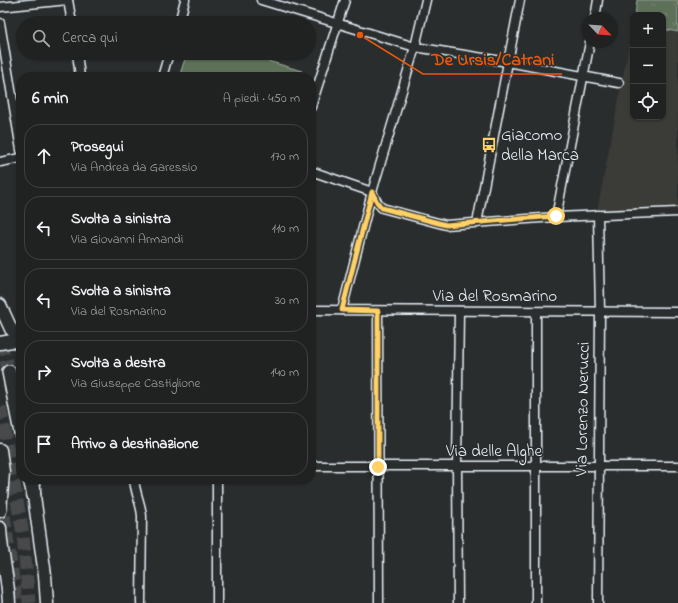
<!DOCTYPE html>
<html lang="it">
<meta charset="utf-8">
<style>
body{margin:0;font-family:"Indie Flower",sans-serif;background:#282a2a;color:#f1f3f6}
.controls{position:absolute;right:12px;top:12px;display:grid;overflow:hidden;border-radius:8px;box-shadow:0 1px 3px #0004}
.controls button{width:36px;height:36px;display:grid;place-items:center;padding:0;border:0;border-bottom:1px solid #3d3f40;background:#202222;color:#f1f3f6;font:20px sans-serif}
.compass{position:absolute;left:582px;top:12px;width:36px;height:36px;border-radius:50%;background:#202222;box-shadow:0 1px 3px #0004;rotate:115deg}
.stop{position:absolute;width:12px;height:12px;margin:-9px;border:3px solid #ffd166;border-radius:50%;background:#fff}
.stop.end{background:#ffd166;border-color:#fff;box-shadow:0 1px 4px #0008}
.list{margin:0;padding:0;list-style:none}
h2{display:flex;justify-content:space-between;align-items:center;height:52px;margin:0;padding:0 16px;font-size:17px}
h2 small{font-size:13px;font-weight:400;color:#a2a4a5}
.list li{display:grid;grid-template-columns:26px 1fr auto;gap:12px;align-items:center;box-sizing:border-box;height:64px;margin:0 8px 8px;padding:0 8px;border:1px solid #3d3f40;border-radius:16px}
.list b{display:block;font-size:15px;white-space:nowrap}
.list p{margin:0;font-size:13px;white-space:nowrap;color:#a2a4a5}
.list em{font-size:13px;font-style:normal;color:#a2a4a5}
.icon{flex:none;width:22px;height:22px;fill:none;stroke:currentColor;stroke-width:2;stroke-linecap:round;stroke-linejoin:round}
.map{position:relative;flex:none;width:678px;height:603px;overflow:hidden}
.search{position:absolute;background:#202222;box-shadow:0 1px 3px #0004;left:16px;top:16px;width:300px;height:44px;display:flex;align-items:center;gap:10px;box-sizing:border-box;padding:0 14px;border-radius:22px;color:#a2a4a5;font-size:15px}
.panel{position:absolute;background:#202222;box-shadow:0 1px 3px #0004;left:16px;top:72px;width:300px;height:412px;border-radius:16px}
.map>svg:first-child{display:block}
.built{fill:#3b3a37}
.grass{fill:url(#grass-tufts);stroke:#a2b0a8}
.park{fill:#5d6f58;stroke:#a2b0a8}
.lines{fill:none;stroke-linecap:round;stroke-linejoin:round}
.secondary-tunnel{stroke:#464a4c;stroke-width:12;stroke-dasharray:12 6;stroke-linecap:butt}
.primary-tunnel{stroke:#464a4c;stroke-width:13;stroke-dasharray:13 6;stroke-linecap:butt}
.minor-casing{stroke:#e8f1f8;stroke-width:11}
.secondary-casing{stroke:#e8f1f8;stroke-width:15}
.primary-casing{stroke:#e8f1f8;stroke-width:16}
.minor{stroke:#2a2d2e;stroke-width:8}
.secondary{stroke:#2a2d2e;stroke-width:12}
.primary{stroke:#2a2d2e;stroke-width:13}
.route{stroke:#ffd166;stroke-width:5}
.labels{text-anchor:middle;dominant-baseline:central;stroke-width:3;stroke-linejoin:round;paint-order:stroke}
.poi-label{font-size:17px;fill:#e8f1f8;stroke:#2a2d2e;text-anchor:start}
.street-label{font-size:17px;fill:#e8f1f8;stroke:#2a2d2e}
.leader{fill:none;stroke:#e8590c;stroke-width:1.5}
.callout-dot{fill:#e8590c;stroke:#2a2d2e;stroke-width:1.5}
.callout-label{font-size:18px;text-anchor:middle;font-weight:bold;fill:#e8590c;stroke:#2a2d2e;stroke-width:3;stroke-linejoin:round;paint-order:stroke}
</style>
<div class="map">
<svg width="678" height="603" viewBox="0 0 678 603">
<defs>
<pattern id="grass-tufts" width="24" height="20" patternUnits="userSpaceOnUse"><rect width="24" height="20" fill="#5d6f58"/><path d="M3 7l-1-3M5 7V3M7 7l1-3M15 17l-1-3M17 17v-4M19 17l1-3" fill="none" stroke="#748471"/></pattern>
</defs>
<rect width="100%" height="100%" fill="#2a2d2e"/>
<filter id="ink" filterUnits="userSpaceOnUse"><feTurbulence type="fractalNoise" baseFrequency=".025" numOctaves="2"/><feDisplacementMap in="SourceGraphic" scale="8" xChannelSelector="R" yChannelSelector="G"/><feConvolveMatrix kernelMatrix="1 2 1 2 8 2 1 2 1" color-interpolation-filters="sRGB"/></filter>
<g filter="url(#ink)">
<path class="built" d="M633,25V117H663V29L678,32V208L597,211Z"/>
<path class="grass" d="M637,0H678V32L663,29V15H635Z"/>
<path class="park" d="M187,53H241L302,71L300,77H179Z"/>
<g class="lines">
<path class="secondary-tunnel" d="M2,498L17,603"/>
<g class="primary-tunnel">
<path d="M0,342L9,372"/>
<path d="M0,407L23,534L29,603"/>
</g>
<defs>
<g id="minor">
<path d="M68,0L72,23"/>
<path d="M261,0L415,47L508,62L619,83"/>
<path d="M0,7L68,0"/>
<path d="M595,18L598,0"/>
<path d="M0,23L21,150"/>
<path d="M179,23L185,0"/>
<path d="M77,53L80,77"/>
<path d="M162,77L169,53"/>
<path d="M311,107L345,0"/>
<path d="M0,162L21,158"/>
<path d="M311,171L372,192L377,202L382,208L446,225L556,217L678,212"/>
<path d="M556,217L590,42"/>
<path d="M477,223L520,0"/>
<path d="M311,310L678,312"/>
<path d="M342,310L372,192L415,47L426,0"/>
<path d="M378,311L379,603"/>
<path d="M536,312V603"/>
<path d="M311,466H678"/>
<path d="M134,479C135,493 141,503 142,516L141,603"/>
<path d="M217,479V603"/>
<path d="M458,603L457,466L459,311"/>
<path d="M598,603L600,311L598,215"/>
</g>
<g id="secondary">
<path d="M0,305L11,329L21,339"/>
<path d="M0,343L12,341L21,343"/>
<path d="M0,450L3,472L0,511"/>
<path d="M34,487V496L45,575L47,603"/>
<path d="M0,528C1,554 8,577 9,603"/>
</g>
<g id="primary">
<path d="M9,372L21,433"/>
<path d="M30,479L34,496"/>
</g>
</defs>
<use href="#minor" class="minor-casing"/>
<use href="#secondary" class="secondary-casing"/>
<use href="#primary" class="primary-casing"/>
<use href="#minor" class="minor"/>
<use href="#secondary" class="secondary"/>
<use href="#primary" class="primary"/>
</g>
</g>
<g class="lines" filter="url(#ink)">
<path class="route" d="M378,467V311L342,310L372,192L377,202L382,208L446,225L556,216"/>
</g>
<defs>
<symbol id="bus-bare" viewBox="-9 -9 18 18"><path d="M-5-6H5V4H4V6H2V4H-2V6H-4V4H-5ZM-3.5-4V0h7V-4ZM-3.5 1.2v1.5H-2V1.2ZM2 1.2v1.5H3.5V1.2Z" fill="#ffd166" stroke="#2a2d2e" stroke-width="2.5" paint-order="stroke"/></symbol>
</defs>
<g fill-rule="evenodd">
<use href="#bus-bare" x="478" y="134" width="22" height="22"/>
</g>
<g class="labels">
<g class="poi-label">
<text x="501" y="135">Giacomo<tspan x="501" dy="20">della Marca</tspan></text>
</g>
<g class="street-label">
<text x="495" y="296">Via del Rosmarino</text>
<text transform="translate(583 409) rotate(-89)">Via Lorenzo Nerucci</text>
<text x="494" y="451">Via delle Alghe</text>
</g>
</g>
<path class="leader" d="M360 35L423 74H562"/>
<circle class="callout-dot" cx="360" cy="35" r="4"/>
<g class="callout-label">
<text x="493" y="65">De Ursis/Catrani</text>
</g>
</svg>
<div class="controls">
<button>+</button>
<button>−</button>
<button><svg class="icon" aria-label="locate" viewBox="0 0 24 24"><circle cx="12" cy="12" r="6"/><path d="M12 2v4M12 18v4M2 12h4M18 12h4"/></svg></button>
</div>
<svg class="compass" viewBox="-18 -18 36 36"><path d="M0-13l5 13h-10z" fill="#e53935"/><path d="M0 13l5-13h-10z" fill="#a2a4a5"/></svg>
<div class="stop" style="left:556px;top:216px"></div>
<div class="stop end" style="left:378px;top:467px"></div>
<div class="search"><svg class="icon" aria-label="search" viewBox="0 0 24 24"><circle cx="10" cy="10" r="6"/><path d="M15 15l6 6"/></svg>Cerca qui</div>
<section class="panel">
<h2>6 min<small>A piedi · 450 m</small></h2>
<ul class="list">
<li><svg class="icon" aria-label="ahead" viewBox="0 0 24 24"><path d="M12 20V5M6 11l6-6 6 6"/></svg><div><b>Prosegui</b><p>Via Andrea da Garessio</p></div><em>170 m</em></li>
<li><svg class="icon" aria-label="left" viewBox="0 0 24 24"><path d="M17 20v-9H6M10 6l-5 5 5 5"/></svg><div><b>Svolta a sinistra</b><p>Via Giovanni Armandi</p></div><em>110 m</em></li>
<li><svg class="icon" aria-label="left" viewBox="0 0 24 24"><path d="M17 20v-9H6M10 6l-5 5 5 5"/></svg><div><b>Svolta a sinistra</b><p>Via del Rosmarino</p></div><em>30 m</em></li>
<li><svg class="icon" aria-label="right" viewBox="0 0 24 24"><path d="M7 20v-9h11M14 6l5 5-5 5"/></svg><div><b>Svolta a destra</b><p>Via Giuseppe Castiglione</p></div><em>140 m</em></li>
<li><svg class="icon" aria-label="arrive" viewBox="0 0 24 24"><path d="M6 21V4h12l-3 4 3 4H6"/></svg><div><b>Arrivo a destinazione</b></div></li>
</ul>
</section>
</div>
